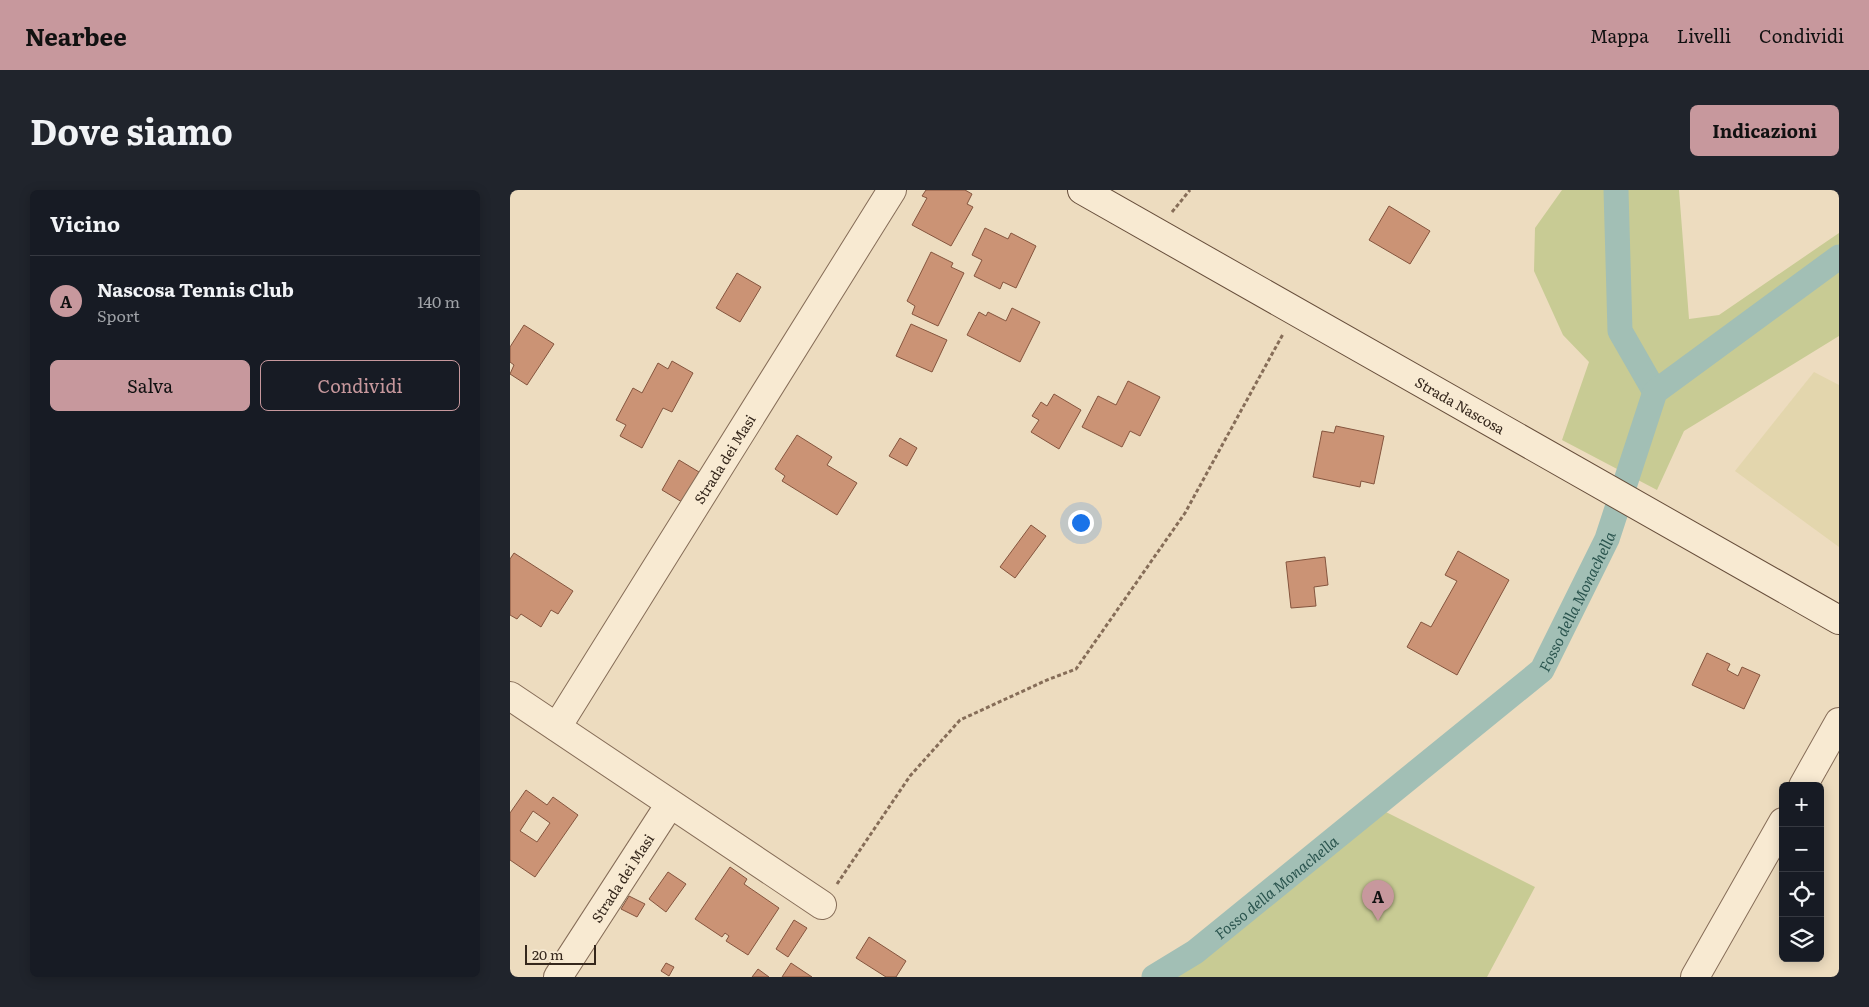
<!DOCTYPE html>
<html lang="it">
<meta charset="utf-8">
<style>
body{margin:0;font-family:Literata,serif;background:#20242c;color:#f1f3f6}
.controls{position:absolute;right:15px;bottom:15px;display:grid;overflow:hidden;border-radius:8px;box-shadow:0 2px 12px #0003}
.controls button{width:45px;height:45px;display:grid;place-items:center;padding:0;border:0;border-bottom:1px solid #363941;background:#171b24;color:#f1f3f6;font:25px sans-serif}
.scale{position:absolute;left:15px;bottom:12px;width:71px;box-sizing:border-box;padding-left:5px;border:2px solid #35271c;border-top:0;font-size:14px;line-height:18px;white-space:nowrap;color:#35271c;-webkit-text-stroke:4px #f5e7cf;paint-order:stroke}
.you{position:absolute;left:570px;top:332px;width:18px;height:18px;margin:-12px;border:4px solid #fff;border-radius:50%;background:#1a73e8;box-shadow:0 0 0 8px #1a73e833}
.badge{display:grid;place-items:center;width:32px;height:32px;border-radius:50%;background:#c7989d;color:#111;font-size:16px;font-weight:700}
.pin{position:absolute;translate:-50% -41px;filter:drop-shadow(0 1px 2px #0008)}
.pin::after{content:'';position:absolute;top:26px;width:18px;height:15px;background:inherit;clip-path:polygon(0 0,100% 0,50% 100%)}
.list{margin:0;padding:0;list-style:none}
h2{display:flex;justify-content:space-between;align-items:center;height:65px;margin:0;padding:0 20px;font-size:21px}
h2 small{font-size:16px;font-weight:400;color:#9ea1a6}
.list li{display:grid;grid-template-columns:32px 1fr auto;gap:15px;align-items:center;box-sizing:border-box;height:90px;padding:0 20px;border-top:1px solid #363941}
.list b{display:block;font-size:19px;white-space:nowrap}
.list p{margin:0;font-size:16px;white-space:nowrap;color:#9ea1a6}
.list em{font-size:16px;font-style:normal;color:#9ea1a6}
.actions{display:flex;gap:10px;padding:15px 20px}
.actions a{flex:1;padding:11px 0;border:1px solid #c7989d;border-radius:8px;text-align:center;font-size:18px;color:#c7989d}
.actions .main{background:#c7989d;color:#111}
.icon{flex:none;width:28px;height:28px;fill:none;stroke:currentColor;stroke-width:2;stroke-linecap:round;stroke-linejoin:round}
.map{position:relative;flex:none;width:1329px;height:787px;overflow:hidden;border-radius:8px}
header{display:flex;align-items:center;gap:30px;box-sizing:border-box;height:70px;padding:0 25px;background:#c7989d;color:#111}
header strong{font-size:24px}
nav{display:flex;gap:28px;margin-inline-start:auto;font-size:18px}
.intro{display:flex;align-items:center;justify-content:space-between;box-sizing:border-box;height:120px;padding:0 30px}
h1{margin:0;font-size:35px}
.button{padding:12px 22px;border-radius:8px;background:#c7989d;color:#111;font-size:18px;font-weight:700}
main{display:flex;gap:30px;padding:0 30px}
aside{flex:1;background:#171b24;border-radius:8px;box-shadow:0 2px 12px #0003}
.map>svg:first-child{display:block}
.farmland{fill:#e3d6ad}
.green{fill:#c8cb94}
.lines{fill:none;stroke-linecap:round;stroke-linejoin:round}
.canal{stroke:#a2bfb5;stroke-width:25}
.building{fill:#cb9375;stroke:#85553e;fill-rule:evenodd}
.street-casing{stroke:#866d58;stroke-width:30}
.secondary-casing{stroke:#674e3b;stroke-width:30}
.path{stroke:#866d58;stroke-width:3;stroke-dasharray:4 2.5;stroke-linecap:butt}
.street{stroke:#f8ead2;stroke-width:28}
.secondary{stroke:#f8ead2;stroke-width:28}
.labels{text-anchor:middle;dominant-baseline:central;stroke-width:4;stroke-linejoin:round;paint-order:stroke}
.street-label{font-size:14px;fill:#35271c;stroke:#f5e7cf}
.water-label{font-size:15px;font-style:italic;fill:#2b554f;stroke:#f5e7cf}
</style>
<header>
<strong>Nearbee</strong>
<nav><a>Mappa</a><a>Livelli</a><a>Condividi</a></nav>
</header>
<div class="intro"><h1>Dove siamo</h1><a class="button">Indicazioni</a></div>
<main>
<aside>
<h2>Vicino<small></small></h2>
<ul class="list">
<li><span class="badge">A</span><div><b>Nascosa Tennis Club</b><p>Sport</p></div><em>140 m</em></li>
</ul>
<div class="actions"><a class="main">Salva</a><a>Condividi</a></div>
</aside>
<div class="map">
<svg width="1329" height="787" viewBox="0 0 1329 787">
<rect width="100%" height="100%" fill="#eddcbf"/>
<path class="farmland" d="M1304,182L1329,195V357L1225,281Z"/>
<g class="green">
<path d="M1052,0H1169L1179,129L1209,125L1329,43V146L1174,241L1147,300L1052,250L1079,172L1053,145L1024,81L1025,38Z"/>
<path d="M868,618L1025,697L977,787H653L688,765Z"/>
</g>
<g class="lines">
<g class="canal">
<path d="M1106,0L1110,141L1145,202"/>
<path id="s1" d="M644,787L685,762L1032,480L1097,349L1145,202L1329,67"/>
</g>
</g>
<g class="building">
<path d="M416,0H455L462,4L457,14L463,17L441,56L402,35L417,8L412,6Z"/>
<path d="M879,16L920,41L900,74L859,50Z"/>
<path d="M475,38L498,49L501,43L526,56L506,98L493,92L490,99L464,86L472,70L462,65Z"/>
<path d="M421,62L443,73L441,77L454,83L428,136L402,124L405,116L397,111Z"/>
<path d="M227,83L251,97L230,132L206,118Z"/>
<path d="M502,118L530,132L510,172L457,145L469,122L476,126L478,122L496,131Z"/>
<path d="M401,134L437,150L422,182L386,166Z"/>
<path d="M14,135L44,154L17,195L0,184L4,175L0,172V157Z"/>
<path d="M162,171L183,183L162,222L153,218L132,258L110,246L116,235L106,230L123,198L132,203L148,173L158,179Z"/>
<path d="M618,191L650,207L630,246L620,241L612,257L572,237L588,206L606,215Z"/>
<path d="M544,204L571,220L549,259L521,242L529,230L522,226L531,212L537,216Z"/>
<path d="M826,236L874,246L864,294L851,291L850,297L803,287L812,241L824,243Z"/>
<path d="M287,245L322,267L317,275L347,293L327,325L272,291L275,286L265,279Z"/>
<path d="M390,248L407,258L397,276L379,266Z"/>
<path d="M169,270L189,282L172,312L152,300Z"/>
<path d="M521,335L536,346L505,388L490,377Z"/>
<path d="M948,361L999,390L947,485L897,457L911,432L921,437L947,391L935,385Z"/>
<path d="M4,363L63,401L48,424L41,420L31,437L11,424L7,429L0,425V369Z"/>
<path d="M815,367L818,395L804,397L806,416L781,418L776,372Z"/>
<path d="M1197,463L1220,474L1217,480L1228,486L1232,477L1250,485L1234,519L1182,495Z"/>
<path d="M16,600L37,615L43,607L68,625L25,687L0,670V623ZM23,621L40,633L27,652L10,641Z"/>
<path d="M220,677L237,689L234,694L269,718L238,765L216,751L219,746L215,743L212,747L185,729Z"/>
<path d="M158,682L176,694L156,722L139,709Z"/>
<path d="M119,706L135,714L127,727L111,719Z"/>
<path d="M284,730L297,738L278,767L266,759Z"/>
<path d="M359,747L396,771L386,787H376L346,768Z"/>
<path d="M156,773L164,777L159,786L151,781Z"/>
<path d="M281,773L302,787H272Z"/>
<path d="M248,779L259,787H242Z"/>
</g>
<g class="lines">
<defs>
<g id="street">
<path d="M0,506L312,715"/>
<path id="s2" d="M47,537L382,0"/>
<path d="M1293,596L1329,532"/>
<path id="s3" d="M48,787L160,614"/>
<path d="M1185,787L1273,632"/>
</g>
<g id="secondary">
<path id="s4" d="M572,0L1329,430"/>
</g>
</defs>
<use href="#street" class="street-casing"/>
<use href="#secondary" class="secondary-casing"/>
<g class="path">
<path d="M662,22L680,0"/>
<path d="M327,694L400,586L450,530L537,490L566,479L675,323L773,144"/>
</g>
<use href="#street" class="street"/>
<use href="#secondary" class="secondary"/>
</g>
<g class="labels">
<g class="street-label">
<text stroke="none"><textPath href="#s4" startOffset="435">Strada Nascosa</textPath></text>
<text stroke="none"><textPath href="#s2" startOffset="316">Strada dei Masi</textPath></text>
<text stroke="none"><textPath href="#s3" startOffset="118">Strada dei Masi</textPath></text>
</g>
<g class="water-label">
<text stroke="none"><textPath href="#s1" startOffset="572">Fosso della Monachella</textPath></text>
<text stroke="none"><textPath href="#s1" startOffset="152">Fosso della Monachella</textPath></text>
</g>
</g>
</svg>
<div class="controls">
<button>+</button>
<button>−</button>
<button><svg class="icon" aria-label="locate" viewBox="0 0 24 24"><circle cx="12" cy="12" r="6"/><path d="M12 2v4M12 18v4M2 12h4M18 12h4"/></svg></button>
<button><svg class="icon" aria-label="layers" viewBox="0 0 24 24"><path d="M12 4l9 5-9 5-9-5zM3 14l9 5 9-5"/></svg></button>
</div>
<div class="scale">20 m</div>
<div class="you"></div>
<div class="pin badge" style="left:868px;top:731px">A</div>
</div>
</main>
